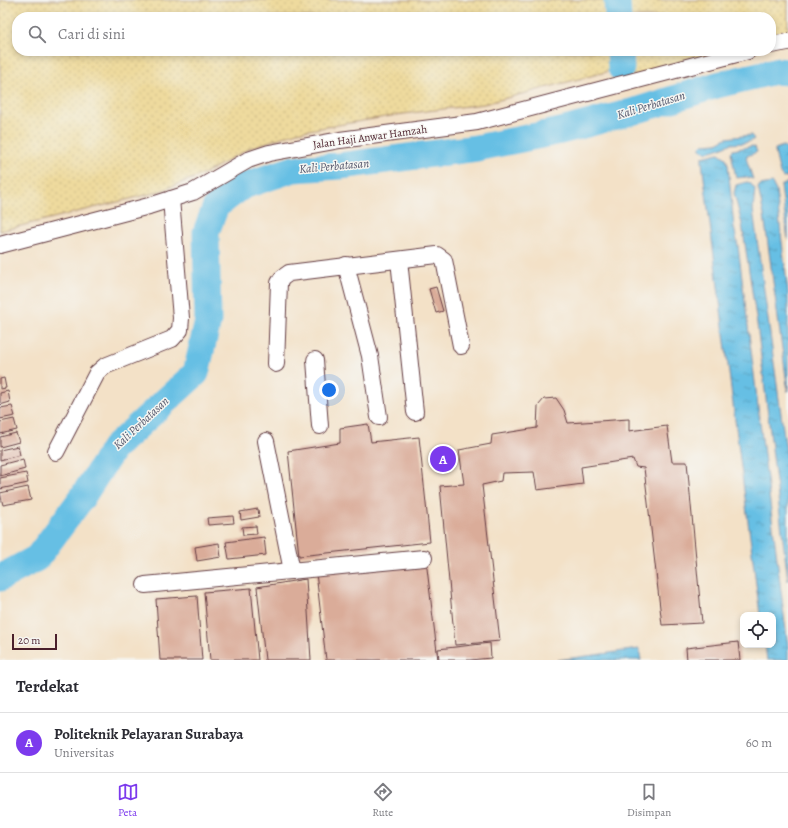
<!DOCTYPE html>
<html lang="id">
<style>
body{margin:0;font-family:Alegreya,serif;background:#f7f7f7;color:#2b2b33}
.controls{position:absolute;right:12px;bottom:12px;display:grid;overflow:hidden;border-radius:8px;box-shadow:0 2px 6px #0003}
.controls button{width:36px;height:36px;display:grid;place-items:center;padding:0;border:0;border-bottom:1px solid #e1e1e2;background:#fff;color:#2b2b33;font:20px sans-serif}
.scale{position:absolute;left:12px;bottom:10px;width:45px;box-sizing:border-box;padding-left:4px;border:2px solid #4a1f2b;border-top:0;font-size:11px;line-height:14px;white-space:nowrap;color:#4a1f2b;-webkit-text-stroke:3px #f6f6f2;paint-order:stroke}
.you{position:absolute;left:329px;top:390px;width:14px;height:14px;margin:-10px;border:3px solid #fff;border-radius:50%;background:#1a73e8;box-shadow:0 0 0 6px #1a73e833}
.badge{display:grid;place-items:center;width:26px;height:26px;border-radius:50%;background:#7c3aed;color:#fff;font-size:13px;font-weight:700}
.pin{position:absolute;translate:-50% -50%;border:2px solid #fff;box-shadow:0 1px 4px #0006}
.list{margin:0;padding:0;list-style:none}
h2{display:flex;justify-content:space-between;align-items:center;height:52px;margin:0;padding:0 16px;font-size:17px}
h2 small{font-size:13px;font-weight:400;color:#7c7c81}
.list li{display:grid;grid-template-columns:26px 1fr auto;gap:12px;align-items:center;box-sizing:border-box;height:60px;padding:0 16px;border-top:1px solid #e1e1e2}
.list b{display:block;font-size:15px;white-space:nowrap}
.list p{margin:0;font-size:13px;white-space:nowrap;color:#7c7c81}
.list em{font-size:13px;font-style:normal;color:#7c7c81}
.icon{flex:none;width:22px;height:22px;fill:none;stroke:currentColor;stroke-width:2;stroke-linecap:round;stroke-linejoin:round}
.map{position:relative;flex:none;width:788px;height:660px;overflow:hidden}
.search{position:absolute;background:#fff;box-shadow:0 2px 6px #0003;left:12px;right:12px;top:12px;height:44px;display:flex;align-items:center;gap:10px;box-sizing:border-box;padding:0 14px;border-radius:16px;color:#7c7c81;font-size:15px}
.sheet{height:112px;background:#fff}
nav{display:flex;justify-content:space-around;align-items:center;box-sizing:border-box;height:56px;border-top:1px solid #e1e1e2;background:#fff;font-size:11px;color:#7c7c81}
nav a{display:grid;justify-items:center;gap:2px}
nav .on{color:#7c3aed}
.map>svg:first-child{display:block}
.sand{fill:url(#sand-dots);stroke:#9c7c64}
.water{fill:url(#water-ripples);stroke:#586f88}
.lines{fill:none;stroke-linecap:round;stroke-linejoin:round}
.river{stroke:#66bfe4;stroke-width:27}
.building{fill:#daac99}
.minor-casing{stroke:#633c42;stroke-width:18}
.minor{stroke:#fff;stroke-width:16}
.labels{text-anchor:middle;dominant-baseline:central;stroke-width:3;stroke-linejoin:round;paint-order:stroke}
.street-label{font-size:11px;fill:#4a1f2b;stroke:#f6f6f2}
.water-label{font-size:12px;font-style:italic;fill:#54576c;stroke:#f6f6f2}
</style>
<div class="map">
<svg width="788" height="660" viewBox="0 0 788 660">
<defs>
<pattern id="sand-dots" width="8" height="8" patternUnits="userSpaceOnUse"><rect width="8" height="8" fill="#eeda9e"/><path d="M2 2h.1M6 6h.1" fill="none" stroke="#cebb88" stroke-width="1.8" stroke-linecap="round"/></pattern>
<pattern id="water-ripples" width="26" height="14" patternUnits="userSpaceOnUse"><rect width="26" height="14" fill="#66bfe4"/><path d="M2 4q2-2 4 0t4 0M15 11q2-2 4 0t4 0" fill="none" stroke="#569bb9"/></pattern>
</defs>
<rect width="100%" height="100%" fill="#f6f6f2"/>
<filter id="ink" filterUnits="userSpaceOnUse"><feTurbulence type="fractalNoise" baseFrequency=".025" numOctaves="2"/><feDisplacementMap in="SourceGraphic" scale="8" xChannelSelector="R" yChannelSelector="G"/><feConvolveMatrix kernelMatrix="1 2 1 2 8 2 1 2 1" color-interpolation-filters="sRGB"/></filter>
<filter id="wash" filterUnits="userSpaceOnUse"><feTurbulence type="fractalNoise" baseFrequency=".012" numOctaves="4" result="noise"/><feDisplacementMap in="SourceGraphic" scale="16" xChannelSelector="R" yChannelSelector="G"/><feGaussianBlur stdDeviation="0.9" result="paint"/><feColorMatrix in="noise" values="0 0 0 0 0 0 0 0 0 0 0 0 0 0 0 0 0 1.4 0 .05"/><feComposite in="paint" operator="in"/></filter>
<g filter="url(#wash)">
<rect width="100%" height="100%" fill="#f3e1c7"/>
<g class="sand">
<path d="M0,0H617L618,17H17V51H620L621,68L484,104L403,114L297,132L250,148L204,174L158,192L0,231Z"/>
<path d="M620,0H788V42L771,45V17H621Z"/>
<path d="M623,51H748L626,83Z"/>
</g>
<g class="water">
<path d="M751,135L754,139C748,144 739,143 731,144C722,146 709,156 700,149V147L703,144L717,143L726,138Z"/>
<path d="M752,146L755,147L757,152L747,156L746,158L753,179L744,177L736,178L731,152L733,150Z"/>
<path d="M783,146L788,149V177L783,178L780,174L775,152V149Z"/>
<path d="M719,153L726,158L728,165L734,227L738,246L788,647V660H767L765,645H773V615H760L702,162V157Z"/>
<path d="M747,182L750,183L755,189L753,210L788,465V581L757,324L742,224L734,193L736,185Z"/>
<path d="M788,182V240L781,186Z"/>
<path d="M772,183L776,191L788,293V392L764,215L758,188L760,185Z"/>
<path d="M639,649L641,660H557Z"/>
</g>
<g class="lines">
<g class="river">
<path d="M617,0L618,17"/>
<path d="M620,51L621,68"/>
<path d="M0,578L37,558L81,499L114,448L196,373L208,321L206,232L216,206L243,186L294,169L340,166L477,148L561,131L635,111L717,85L775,71L788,72"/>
</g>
</g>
<g id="blocks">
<g class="building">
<path d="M436,287L443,311L436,313L429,289Z"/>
<path d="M4,378L6,388L0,389V379Z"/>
<path d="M8,391L10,402L0,405V393Z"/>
<path d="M556,398L564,410L568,423L629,419V431L667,426L672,462H687L702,623L662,625L644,468L636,467L633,459L581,467L583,484L537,490L534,472L502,473L501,481L482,485L500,641L455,645L440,486L464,484L459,450L491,444L492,435L537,428L538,406L544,399Z"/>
<path d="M12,406L15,416L0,419V408Z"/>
<path d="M14,419L17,430L0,434V422Z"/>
<path d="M368,424L371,442L419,437L430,542L299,556L288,451L340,443V428Z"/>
<path d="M16,433L19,442L0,447V437Z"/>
<path d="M18,446L20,455L0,460V450Z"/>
<path d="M23,459L25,469L0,476V465Z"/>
<path d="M26,473L28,483L0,489V478Z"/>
<path d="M28,487L31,500L3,505L0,493Z"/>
<path d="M258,509L259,517L241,520L240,512Z"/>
<path d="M233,516L234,523L208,525L207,518Z"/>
<path d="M256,526L257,534L243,535L242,527Z"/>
<path d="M264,537L266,555L229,559L226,542Z"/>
<path d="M219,543L221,557L197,561L195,547Z"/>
<path d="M426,560L438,660H326L316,573Z"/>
<path d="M306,579L311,660H265L257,587Z"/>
<path d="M251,588L258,660H210L204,592Z"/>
<path d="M197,596L202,660H160L156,599Z"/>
<path d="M738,642L740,660H687L686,648Z"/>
<path d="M490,643L491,658L470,660H439L438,649Z"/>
</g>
</g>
</g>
<g filter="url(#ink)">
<use href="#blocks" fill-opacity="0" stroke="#633c42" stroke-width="1"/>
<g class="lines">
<defs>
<g id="minor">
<path d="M771,45L788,42"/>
<path d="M0,245L149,206L193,192L248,160L269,153L340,140L477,122L748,51"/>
<path d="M399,260L415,412"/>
<path d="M346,265L370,356L379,417"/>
<path d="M315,360L320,426"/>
<path d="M276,364L279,283L282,278L289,273L437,255L444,260L461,346"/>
<path d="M266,441L292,571"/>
<path d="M56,452L97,373L105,366L172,339L180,330L181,318L171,199"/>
<path d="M145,585L424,558"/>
</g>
</defs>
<use href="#minor" class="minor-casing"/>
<use href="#minor" class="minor"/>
</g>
</g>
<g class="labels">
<g class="street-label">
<text transform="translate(370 137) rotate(-8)">Jalan Haji Anwar Hamzah</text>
</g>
<g class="water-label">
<text transform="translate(651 105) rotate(-17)">Kali Perbatasan</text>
<text transform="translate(334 166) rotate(-5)">Kali Perbatasan</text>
<text transform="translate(141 423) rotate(-43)">Kali Perbatasan</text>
</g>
</g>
</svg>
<div class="controls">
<button><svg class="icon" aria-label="locate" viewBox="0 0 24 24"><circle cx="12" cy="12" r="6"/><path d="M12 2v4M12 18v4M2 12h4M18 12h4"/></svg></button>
</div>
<div class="scale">20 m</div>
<div class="you"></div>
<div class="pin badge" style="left:443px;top:459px">A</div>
<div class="search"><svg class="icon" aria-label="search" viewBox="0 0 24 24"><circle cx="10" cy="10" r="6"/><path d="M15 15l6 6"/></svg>Cari di sini</div>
</div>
<section class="sheet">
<h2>Terdekat<small></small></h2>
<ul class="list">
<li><span class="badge">A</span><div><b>Politeknik Pelayaran Surabaya</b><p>Universitas</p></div><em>60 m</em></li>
</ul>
</section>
<nav>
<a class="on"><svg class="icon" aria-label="map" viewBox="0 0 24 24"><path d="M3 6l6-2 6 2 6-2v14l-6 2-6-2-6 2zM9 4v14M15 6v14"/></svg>Peta</a>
<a><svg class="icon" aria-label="directions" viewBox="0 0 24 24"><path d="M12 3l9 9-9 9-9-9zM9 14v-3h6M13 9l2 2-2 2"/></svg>Rute</a>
<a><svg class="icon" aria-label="saved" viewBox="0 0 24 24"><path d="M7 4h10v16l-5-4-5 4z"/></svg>Disimpan</a>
</nav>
